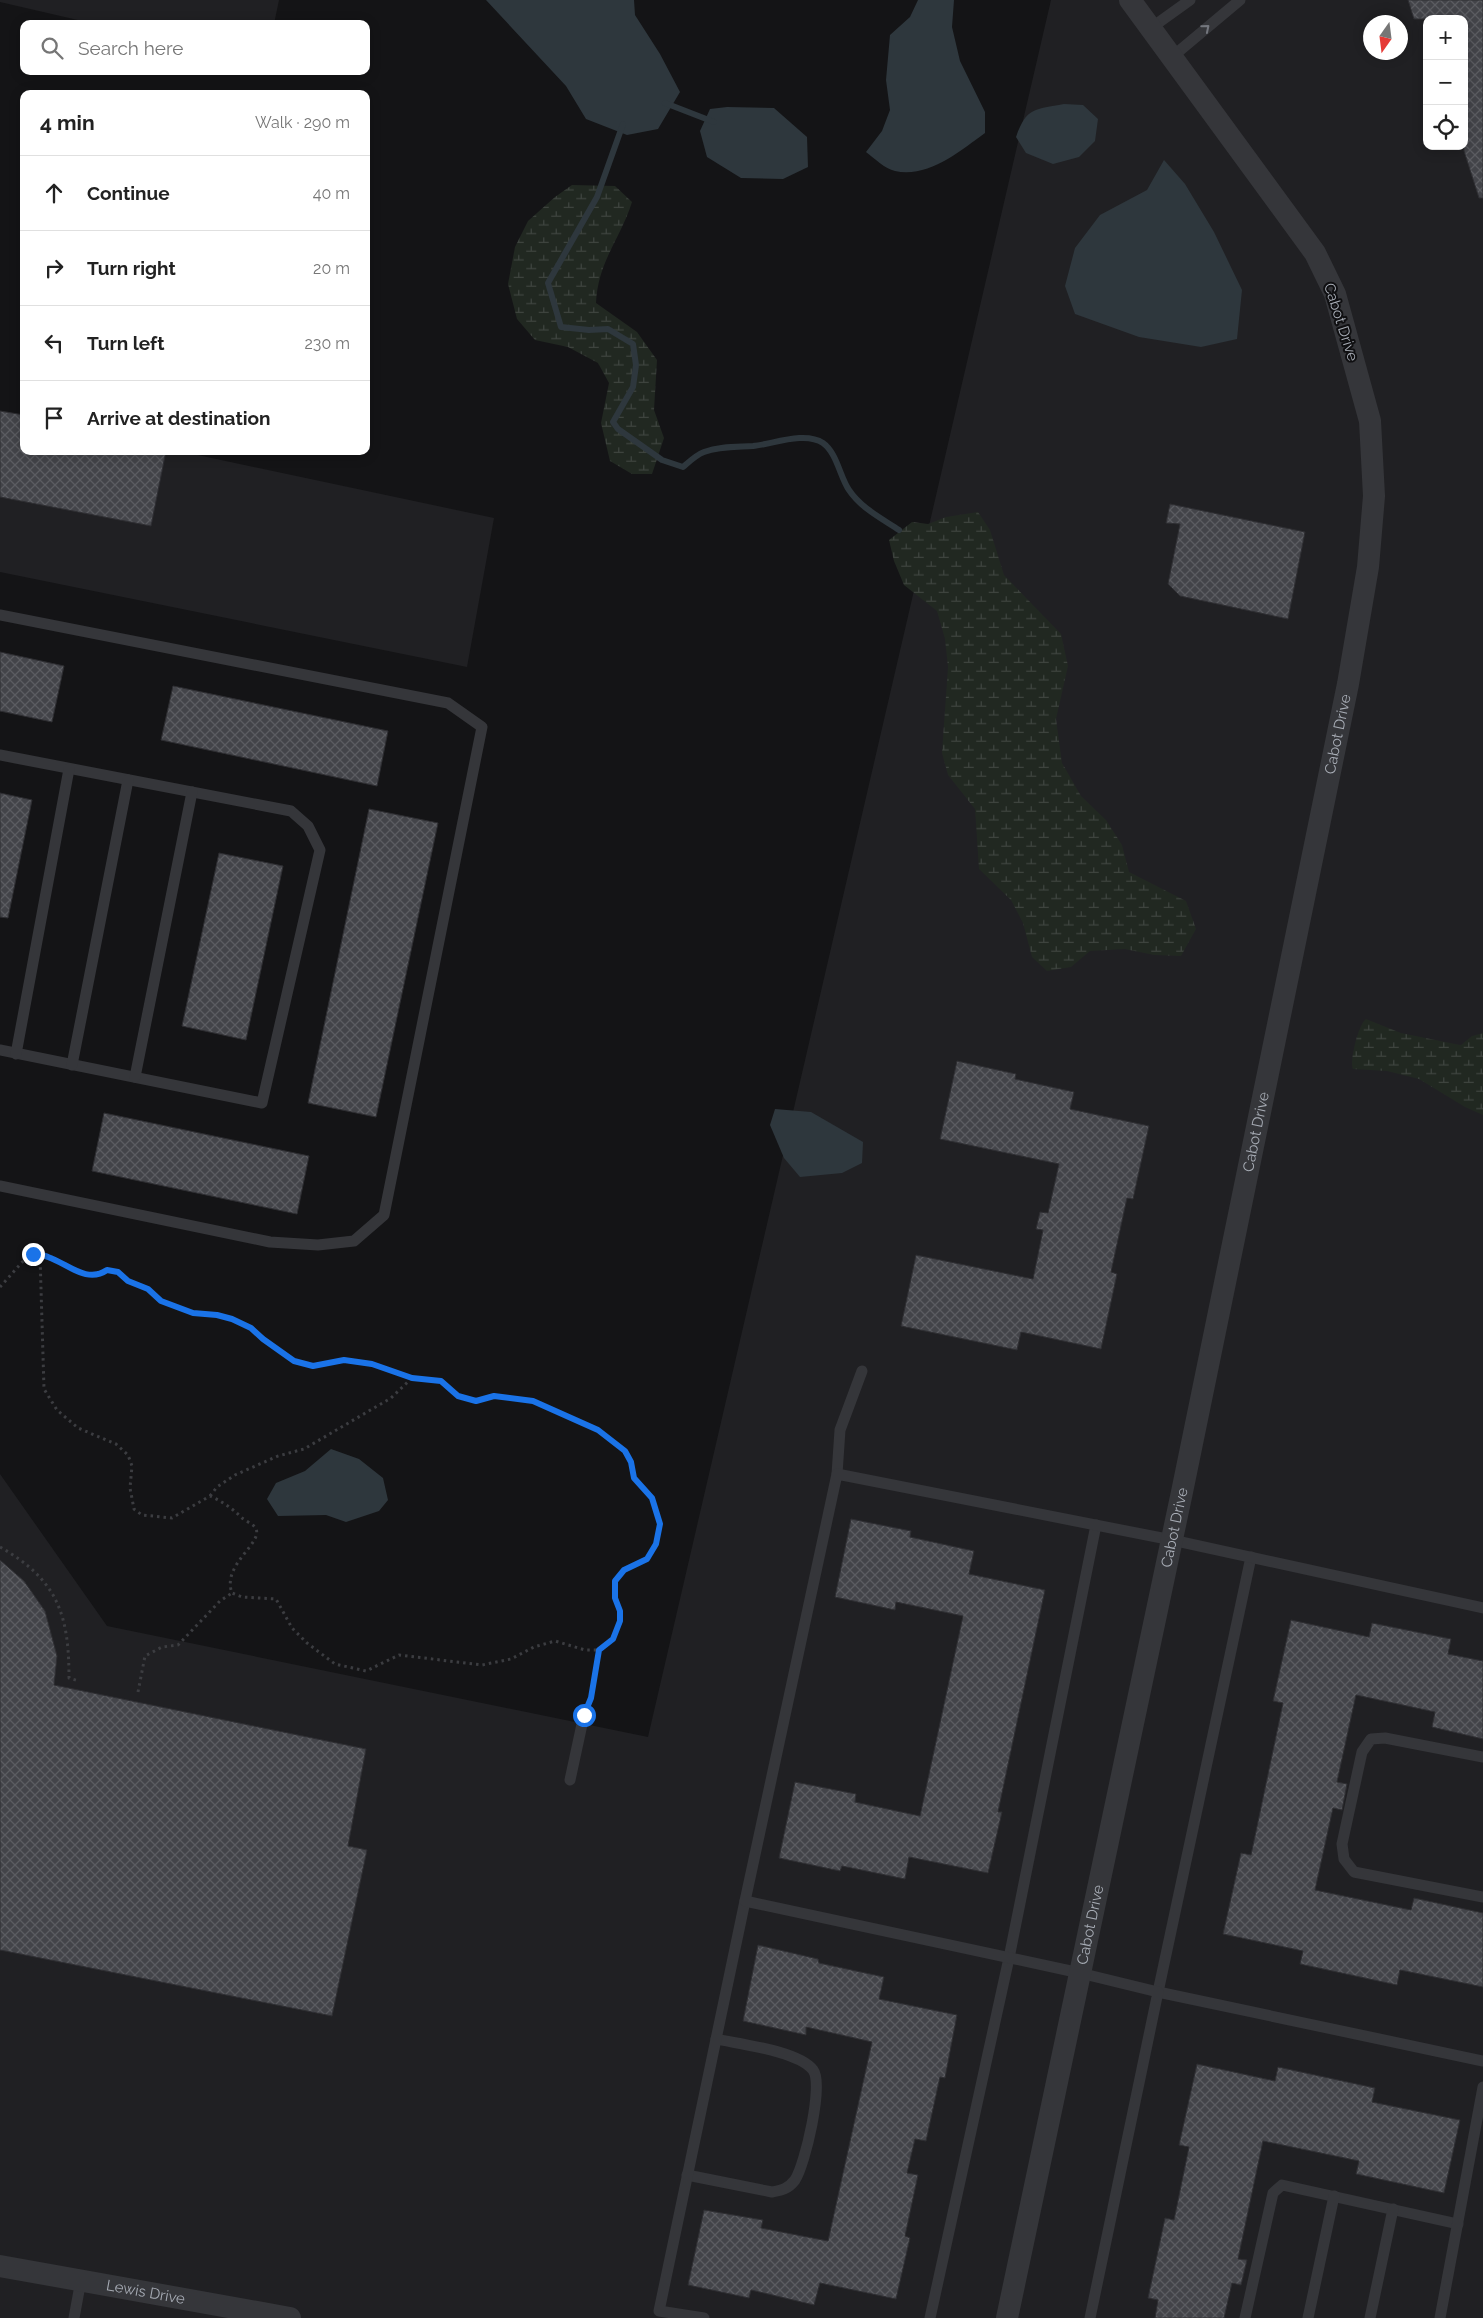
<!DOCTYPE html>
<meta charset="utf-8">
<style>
body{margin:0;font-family:Raleway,sans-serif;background:#f6f6f6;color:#222}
.controls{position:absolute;right:15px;top:15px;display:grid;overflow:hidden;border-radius:10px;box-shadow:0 2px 12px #0003}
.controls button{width:45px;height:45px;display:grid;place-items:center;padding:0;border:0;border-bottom:1px solid #e0e0e0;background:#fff;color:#222;font:25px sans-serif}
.compass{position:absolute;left:1363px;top:15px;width:45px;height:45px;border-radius:50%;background:#fff;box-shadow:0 2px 12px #0003;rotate:194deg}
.stop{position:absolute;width:15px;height:15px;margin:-11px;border:4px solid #1a73e8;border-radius:50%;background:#fff}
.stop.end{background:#1a73e8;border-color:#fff;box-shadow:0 1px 5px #0008}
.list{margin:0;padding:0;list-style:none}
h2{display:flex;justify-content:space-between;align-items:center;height:65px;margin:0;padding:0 20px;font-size:21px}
h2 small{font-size:16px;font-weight:400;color:#767676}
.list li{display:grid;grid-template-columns:32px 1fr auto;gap:15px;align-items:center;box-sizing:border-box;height:75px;padding:0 20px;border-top:1px solid #e0e0e0}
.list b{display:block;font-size:19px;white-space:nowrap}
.list em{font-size:16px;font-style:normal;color:#767676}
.icon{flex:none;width:28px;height:28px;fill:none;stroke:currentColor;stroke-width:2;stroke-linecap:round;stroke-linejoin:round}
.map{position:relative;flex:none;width:1483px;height:2318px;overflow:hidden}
.search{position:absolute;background:#fff;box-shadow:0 2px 12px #0003;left:20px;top:20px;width:350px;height:55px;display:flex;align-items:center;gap:12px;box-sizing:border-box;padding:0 18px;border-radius:10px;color:#767676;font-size:19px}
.panel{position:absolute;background:#fff;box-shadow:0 2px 12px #0003;left:20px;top:90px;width:350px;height:365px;border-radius:10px}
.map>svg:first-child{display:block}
.built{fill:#202023;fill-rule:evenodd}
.wetland{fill:url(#wetland-marsh)}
.water{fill:#2e373d}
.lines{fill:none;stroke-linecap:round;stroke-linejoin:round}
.stream{stroke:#2e373d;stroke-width:6}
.building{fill:url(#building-cross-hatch);stroke:#2e2e32}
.path{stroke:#3c3d41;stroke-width:3;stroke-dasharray:2.5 4;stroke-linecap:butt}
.service{stroke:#35363a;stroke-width:11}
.minor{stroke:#35363a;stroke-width:22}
.oneway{stroke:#74777e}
.route{stroke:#1a73e8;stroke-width:6}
.labels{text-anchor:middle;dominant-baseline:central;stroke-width:4;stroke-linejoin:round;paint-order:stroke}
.street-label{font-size:15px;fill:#a7acb5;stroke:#0f0f11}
</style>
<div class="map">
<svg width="1483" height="2318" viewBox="0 0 1483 2318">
<defs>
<pattern id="wetland-marsh" width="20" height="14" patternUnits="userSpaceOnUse" patternTransform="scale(1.25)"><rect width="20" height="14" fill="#212821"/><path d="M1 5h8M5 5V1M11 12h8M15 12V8" fill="none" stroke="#3e443f"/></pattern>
<pattern id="building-cross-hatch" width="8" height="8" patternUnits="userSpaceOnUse" patternTransform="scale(1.25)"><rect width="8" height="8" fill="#434449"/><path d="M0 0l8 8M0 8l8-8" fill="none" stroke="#5b5c61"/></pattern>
</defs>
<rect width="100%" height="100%" fill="#141416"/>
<g class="built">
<path d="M0,0H279L274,24H95L0,2Z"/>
<path d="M1051,0H1483V2318H0V1474L107,1626L648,1737ZM1427,19H1464V146H1427ZM1370,22H1400V52H1370Z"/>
<path d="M0,413L24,451H179L494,518L467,667L0,572Z"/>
</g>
<g class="wetland">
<path d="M572,185L615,186L632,202C620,240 598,261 596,303L637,332L657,360L654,410L664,438L652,474H632L610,461L601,423L609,383L598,363L568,347L535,340L517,319L508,284L515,247L528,221L555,197Z"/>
<path d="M978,512L990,530L1004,575L1061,634L1068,666L1056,719L1062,763L1081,796L1106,820L1122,845L1129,872L1186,901L1196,929L1181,956L1154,955L1125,949L1090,951L1071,967L1047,971L1032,957L1023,923L1011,900L979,869L975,809L948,775L942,753L948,667L945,639L937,611L904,585L894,561L889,540L912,522L928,524L946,517Z"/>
<path d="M1366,1019L1401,1033L1455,1044L1461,1045L1472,1036L1483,1033V1115L1465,1107L1419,1079L1387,1071L1353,1069C1349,1061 1359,1023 1366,1019Z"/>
</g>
<g class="water">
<path d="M486,0H634L635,15L660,54L680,92L658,129L627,135L586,119L566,86Z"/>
<path d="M918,0H954L952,27L960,61L985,112V133C959,152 928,178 895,171C885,169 874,158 866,152L882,131L890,110L886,80L890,35L910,17Z"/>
<path d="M1064,104L1083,105L1098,119L1095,141L1079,157L1053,164L1026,153L1016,137C1027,106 1035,110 1064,104Z"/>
<path d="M727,107L774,108L807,137L808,167L783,179L741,178L707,157L700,131L710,109Z"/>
<path d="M1164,160L1185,184L1214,232L1242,290L1237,339L1201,347L1139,337L1075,314L1065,286L1075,248L1100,215L1147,190Z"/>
<path d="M775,1109L811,1112L863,1142L862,1163L842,1173L800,1177L784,1158L770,1125Z"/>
<path d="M331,1449L359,1459L383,1478L388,1500L379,1511L346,1522L326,1515L278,1516L267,1499L276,1483L305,1471Z"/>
</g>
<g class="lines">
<g class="stream">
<path d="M665,103L714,122"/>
<path d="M623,124L597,197L548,283L561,327L589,330L608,329L633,344L636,365L633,387L613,422L618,429L662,460L683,467C690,461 696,455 704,452C720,446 737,447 753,446C773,444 805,431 823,443C837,453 840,477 849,490C861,508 881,518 899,530"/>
</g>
</g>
<g class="building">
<path d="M1408,0H1483V198H1479L1464,151V19H1414Z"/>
<path d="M0,411L24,415V451H166L151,526L0,497Z"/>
<path d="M1170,504L1305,532L1288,619L1180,596L1168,584L1180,524L1166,523Z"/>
<path d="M0,652L64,666L52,722L0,711Z"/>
<path d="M173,686L388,731L377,786L161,740Z"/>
<path d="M0,793L32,800L8,918L0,917Z"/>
<path d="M369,809L438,823L376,1117L308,1103Z"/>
<path d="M219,853L283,866L246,1040L182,1026Z"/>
<path d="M957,1061L1016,1074L1015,1079L1074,1092L1070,1109L1149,1126L1133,1199L1127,1198L1111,1272L1117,1274L1101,1349L1021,1332L1017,1350L901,1326L916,1255L1033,1279L1043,1230L1036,1229L1040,1212L1048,1213L1059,1164L940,1139Z"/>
<path d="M104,1113L309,1156L297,1214L92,1171Z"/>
<path d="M851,1519L911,1531L910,1537L974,1551L969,1574L1045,1590L998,1812H1002L988,1873L909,1857L905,1879L842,1866L840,1871L779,1858L795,1782L856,1794L855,1802L920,1816L963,1616L896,1602L895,1610L835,1597Z"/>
<path d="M0,1560L24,1581L45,1611L57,1656L54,1685L366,1749L348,1846L367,1850L332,2016L0,1950Z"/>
<path d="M1291,1620L1369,1637L1372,1623L1451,1639L1448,1654L1483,1661V1739L1432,1727L1435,1712L1356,1695L1337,1782L1347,1784L1342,1810L1333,1808L1315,1890L1411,1910L1414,1898L1483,1913V1987L1400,1970L1397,1985L1300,1964L1303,1951L1223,1934L1241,1853L1251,1855L1283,1703L1273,1701Z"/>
<path d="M758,1945L818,1959L819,1963L884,1977L879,1999L957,2015L945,2078L940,2077L926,2141L915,2139L907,2173L918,2175L905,2236L910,2238L896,2299L820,2283L814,2305L751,2290L749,2298L688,2285L704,2210L763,2220L761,2228L828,2241L872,2042L806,2027V2035L743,2021Z"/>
<path d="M1197,2064L1275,2081L1278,2067L1375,2088L1372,2102L1460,2120L1444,2193L1356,2174L1359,2161L1263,2141L1238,2259L1247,2260L1241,2285L1232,2283L1224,2318H1155L1158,2300L1148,2298L1165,2218L1174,2220L1189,2147L1179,2145Z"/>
</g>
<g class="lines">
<g class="path">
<path d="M0,1287L25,1259L33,1254C38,1255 44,1255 48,1257C68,1264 87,1284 107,1270L118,1272L128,1281L148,1289L161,1301L193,1313L217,1315L232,1319L251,1328L294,1361L313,1366L344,1360L372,1364L412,1378L441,1381L458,1396L476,1401L494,1396L533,1401L598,1431L625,1451L631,1461L634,1478L652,1498L660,1524L656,1544L647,1559L624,1570L615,1581V1598L620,1611V1621L613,1639L599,1650H585L555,1641L534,1647L511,1659L482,1665L399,1655L366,1671L335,1664L307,1643L292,1628L276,1599L242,1597L232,1593C221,1564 266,1542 255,1527C252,1524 246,1521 242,1518C232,1508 223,1502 210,1496L172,1518L142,1515L134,1509L130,1488L132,1466L128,1455L116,1444L78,1428L57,1410L44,1389L40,1255"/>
<path d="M210,1496L217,1487L235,1475L278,1456L304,1449L391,1398L412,1378"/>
<path d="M0,1547C58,1580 69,1615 69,1678L79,1681"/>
<path d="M138,1692L145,1656L162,1647L178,1645L220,1601L232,1593"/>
<path d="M590,1701L599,1650"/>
</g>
<g class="service">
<path d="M1151,28L1190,0"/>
<path d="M1172,57L1240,0"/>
<path d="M0,615L448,703L482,727L384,1215L354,1241L318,1245L270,1242L0,1186"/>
<path d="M0,755L291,811L308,826L320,850L262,1103L0,1050"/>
<path d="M16,1054L69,769"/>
<path d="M72,1065L128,780"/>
<path d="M135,1077L192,792"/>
<path d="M837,1474L840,1430L862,1371"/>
<path d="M1251,1557L1158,1992L1483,2061"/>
<path d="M1483,1757L1385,1738L1371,1739L1362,1752L1342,1844L1344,1859L1354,1872L1483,1897"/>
<path d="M570,1780L584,1715"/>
<path d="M687,2175L772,2192C782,2190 788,2189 795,2180C805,2165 824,2084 813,2070C799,2051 739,2044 716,2039"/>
<path d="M74,2318L81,2280"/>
<path d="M704,2318L659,2311L745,1901"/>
<path d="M930,2318L1009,1958L1096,1525"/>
<path d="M1090,2318L1158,1992L1080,1973L745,1901L837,1474L1172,1540L1483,1608"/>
<path d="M1245,2318L1273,2193L1282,2185L1458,2224"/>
<path d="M1308,2318L1334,2196"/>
<path d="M1370,2318L1393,2209"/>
<path d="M1440,2318L1483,2087"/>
</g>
<g class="minor">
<path id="s1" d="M0,2266L290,2318"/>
<path id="s2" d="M1007,2318L1182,1492L1348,684L1368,567L1374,496L1370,421L1335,294L1315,253L1130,0"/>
</g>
</g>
<defs><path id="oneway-chevron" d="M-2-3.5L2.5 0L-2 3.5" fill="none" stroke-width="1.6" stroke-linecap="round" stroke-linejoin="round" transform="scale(1.25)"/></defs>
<use class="oneway" href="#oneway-chevron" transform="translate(1206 28) rotate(-40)"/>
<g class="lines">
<path class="route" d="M33,1254C38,1255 44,1255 48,1257C68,1264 87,1284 107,1270L118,1272L128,1281L148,1289L161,1301L193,1313L217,1315L232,1319L251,1328L263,1339L294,1361L313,1366L344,1360L372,1364L412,1378L441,1381L458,1396L476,1401L494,1396L533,1401L598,1430L625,1451L631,1462L634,1478L652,1498L660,1524L656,1544L647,1559L624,1570L615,1581V1598L620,1611V1621L613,1639L599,1650L591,1698L584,1715"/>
</g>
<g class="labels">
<g class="street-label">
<text transform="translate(1341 322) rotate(72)">Cabot Drive</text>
<text stroke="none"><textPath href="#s2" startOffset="1618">Cabot Drive</textPath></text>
<text stroke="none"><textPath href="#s2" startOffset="1212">Cabot Drive</textPath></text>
<text stroke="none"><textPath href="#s2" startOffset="808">Cabot Drive</textPath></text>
<text stroke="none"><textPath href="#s2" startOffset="402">Cabot Drive</textPath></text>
<text stroke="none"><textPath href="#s1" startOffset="148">Lewis Drive</textPath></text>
</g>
</g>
</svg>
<div class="controls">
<button>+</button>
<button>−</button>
<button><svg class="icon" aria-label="locate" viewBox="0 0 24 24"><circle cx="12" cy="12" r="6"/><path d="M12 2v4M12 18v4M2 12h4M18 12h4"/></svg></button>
</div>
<svg class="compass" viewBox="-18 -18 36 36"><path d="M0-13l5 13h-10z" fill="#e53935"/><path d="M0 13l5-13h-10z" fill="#767676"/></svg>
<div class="stop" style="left:584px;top:1715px"></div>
<div class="stop end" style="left:33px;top:1254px"></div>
<div class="search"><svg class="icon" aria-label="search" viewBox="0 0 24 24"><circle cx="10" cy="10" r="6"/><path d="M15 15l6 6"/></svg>Search here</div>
<section class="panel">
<h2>4 min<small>Walk · 290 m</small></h2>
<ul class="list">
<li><svg class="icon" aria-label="ahead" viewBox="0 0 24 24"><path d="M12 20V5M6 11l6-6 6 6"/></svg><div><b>Continue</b></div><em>40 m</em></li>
<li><svg class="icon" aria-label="right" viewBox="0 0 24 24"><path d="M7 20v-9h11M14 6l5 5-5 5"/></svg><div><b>Turn right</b></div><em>20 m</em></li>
<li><svg class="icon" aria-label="left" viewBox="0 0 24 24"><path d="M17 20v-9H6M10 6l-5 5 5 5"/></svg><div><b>Turn left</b></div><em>230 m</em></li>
<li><svg class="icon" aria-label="arrive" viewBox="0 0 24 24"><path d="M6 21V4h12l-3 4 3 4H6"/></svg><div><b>Arrive at destination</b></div></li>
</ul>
</section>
</div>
